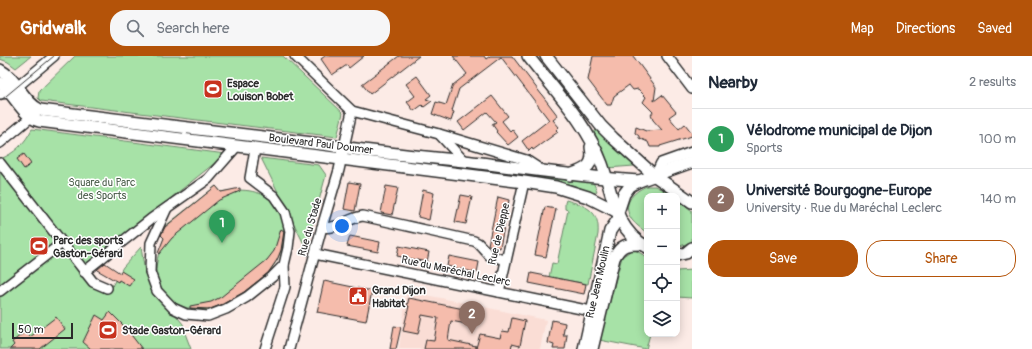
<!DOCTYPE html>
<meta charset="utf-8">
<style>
body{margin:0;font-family:Pangolin,sans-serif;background:#f6f6f7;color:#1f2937}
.controls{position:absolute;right:12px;bottom:12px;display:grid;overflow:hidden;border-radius:8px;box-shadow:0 2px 10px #0003}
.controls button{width:36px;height:36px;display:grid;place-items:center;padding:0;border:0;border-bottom:1px solid #e0e1e3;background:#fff;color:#1f2937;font:20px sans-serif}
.scale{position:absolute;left:12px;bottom:10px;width:61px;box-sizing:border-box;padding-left:4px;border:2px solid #2b2b2b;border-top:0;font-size:11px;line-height:14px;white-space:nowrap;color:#2b2b2b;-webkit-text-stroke:3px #fff;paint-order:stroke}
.you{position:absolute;left:342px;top:170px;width:14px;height:14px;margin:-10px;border:3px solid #fff;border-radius:50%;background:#1a73e8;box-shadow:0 0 0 6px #1a73e833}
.badge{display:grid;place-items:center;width:26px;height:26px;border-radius:50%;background:#b45309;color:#fff;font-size:13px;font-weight:700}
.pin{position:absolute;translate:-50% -33px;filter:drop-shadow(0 1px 2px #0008)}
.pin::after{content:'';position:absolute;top:21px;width:14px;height:12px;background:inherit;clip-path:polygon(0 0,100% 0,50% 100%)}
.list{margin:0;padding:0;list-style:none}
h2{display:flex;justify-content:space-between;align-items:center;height:52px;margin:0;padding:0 16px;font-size:17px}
h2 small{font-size:13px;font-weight:400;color:#747a83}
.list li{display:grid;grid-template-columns:26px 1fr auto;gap:12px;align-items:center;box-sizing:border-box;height:60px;padding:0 16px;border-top:1px solid #e0e1e3}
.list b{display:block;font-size:15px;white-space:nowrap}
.list p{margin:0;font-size:13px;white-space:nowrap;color:#747a83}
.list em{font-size:13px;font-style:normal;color:#747a83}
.actions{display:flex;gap:8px;padding:12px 16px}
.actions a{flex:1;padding:9px 0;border:1px solid #b45309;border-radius:16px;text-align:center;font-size:14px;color:#b45309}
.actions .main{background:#b45309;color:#fff}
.icon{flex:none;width:22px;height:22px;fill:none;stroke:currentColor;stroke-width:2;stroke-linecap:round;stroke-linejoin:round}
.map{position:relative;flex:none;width:692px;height:293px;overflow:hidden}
header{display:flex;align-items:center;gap:24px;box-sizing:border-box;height:56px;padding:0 20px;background:#b45309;color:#fff}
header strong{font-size:19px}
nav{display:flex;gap:22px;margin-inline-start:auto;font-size:14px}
.search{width:280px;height:36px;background:#f6f6f7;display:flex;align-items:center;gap:10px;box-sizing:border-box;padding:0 14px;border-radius:16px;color:#747a83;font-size:15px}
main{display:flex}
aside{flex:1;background:#fff}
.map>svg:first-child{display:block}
.built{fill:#faddd5}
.green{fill:#a7e2a7;stroke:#698669}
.building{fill:#f5bcac;stroke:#2b2b2b}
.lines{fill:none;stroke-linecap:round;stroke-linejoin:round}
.minor-casing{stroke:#2b2b2b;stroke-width:12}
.major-casing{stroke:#2b2b2b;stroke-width:14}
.minor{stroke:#fff;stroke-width:9}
.major{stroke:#fff;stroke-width:11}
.tram{stroke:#2b2b2b;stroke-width:1}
.labels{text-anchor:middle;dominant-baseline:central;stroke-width:3;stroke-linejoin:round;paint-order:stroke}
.poi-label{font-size:11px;font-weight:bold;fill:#2b2b2b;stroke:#fff;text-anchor:start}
.street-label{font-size:11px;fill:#2b2b2b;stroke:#fff}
.park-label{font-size:11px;fill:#506250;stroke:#fff}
</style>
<header>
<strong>Gridwalk</strong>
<div class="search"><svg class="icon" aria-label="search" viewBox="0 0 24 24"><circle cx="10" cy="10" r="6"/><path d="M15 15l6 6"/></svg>Search here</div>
<nav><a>Map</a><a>Directions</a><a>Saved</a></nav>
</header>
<main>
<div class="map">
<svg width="692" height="293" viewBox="0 0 692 293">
<rect width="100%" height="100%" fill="#fcebe6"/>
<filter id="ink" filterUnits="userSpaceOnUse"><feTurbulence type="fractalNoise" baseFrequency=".025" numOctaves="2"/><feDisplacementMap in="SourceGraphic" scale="8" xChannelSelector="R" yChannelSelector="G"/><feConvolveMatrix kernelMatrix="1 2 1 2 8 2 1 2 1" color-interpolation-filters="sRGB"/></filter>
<g filter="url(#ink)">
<path class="built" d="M407,235L546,264L540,293H399Z"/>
<g class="green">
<path d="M0,0H31L16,12L8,6L0,3Z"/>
<path d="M75,0H283L343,57L337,81L41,45L38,42L39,35Z"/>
<path d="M598,71L634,110L607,112L593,78Z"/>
<path d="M32,73L226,98L87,209L99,225L112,230L123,211L141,191L145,217L154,237L170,252L183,268L186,280L191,293H0V103C14,98 25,87 32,73Z"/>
<path d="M261,102L319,109L326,119L306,192Z"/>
<path d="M531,118L593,126L597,135L594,137L572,129L531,121Z"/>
<path d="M216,130L221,136C242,132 266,133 278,153C289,171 284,197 271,213C265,221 256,227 248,233C240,240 230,247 220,251C196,258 164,251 157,224C154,210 159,195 164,182L159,175Z"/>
<path d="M647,130H655L674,140H647V177C642,173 636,169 632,164C621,149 632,136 647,130Z"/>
<path d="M677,142L692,155V185L689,187L677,191Z"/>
<path d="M566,144C586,150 600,154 598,178L588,228L549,221L552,207L557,208L568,154L565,153V147Z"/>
<path d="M633,193L647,201V278H650L646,293L599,284L622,201Z"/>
<path d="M692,214V242L677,241V215Z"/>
</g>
<g class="building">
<path d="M325,0H364L349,12L347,9L332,19L321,3Z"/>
<path d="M399,0H419L370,38L362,28Z"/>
<path d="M453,0H484L486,3L490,0H512L558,60L553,64L559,71L556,74L558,76L533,94L532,92L529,95L522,85L549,64L501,1L459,33L452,55L454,56L451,65L432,58L436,46L446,49L453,29L467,18Z"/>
<path d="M593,0H633L656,31L654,45L662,39L676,56L669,61L679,73L685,68L692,77V80L660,90V91H650L648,86L639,82V80L635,77L636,71L646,75L662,74L653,64L651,59L653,56L643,46L646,41L638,33L633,34L629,29L614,40L611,49H607L588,24Z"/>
<path d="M417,20L431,39L426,43L432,45L424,51L422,49L414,55L407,46L415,40L406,28Z"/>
<path d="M492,40L508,60L502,65L510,75L512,73L518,81L508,89L496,76L497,75L492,68L496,66L487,56L464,74L458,66Z"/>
<path d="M24,98L31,108L24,113L17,103Z"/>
<path d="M349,126L360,128L355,155L344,153Z"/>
<path d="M216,130L221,136L240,132V135L219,144L172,182L159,198L158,197L164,182L161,179L165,171Z"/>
<path d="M386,130L398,132L392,159L381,157Z"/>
<path d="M423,134L434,137L429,164L418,161Z"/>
<path d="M461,139L472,141L466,168L455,166Z"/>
<path d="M498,141L509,144L500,192L488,189Z"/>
<path d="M545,151L556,153L546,201L535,199Z"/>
<path d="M281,173L284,175L281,194L277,204L268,217L244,236L223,248L210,253L190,252V250L211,246L221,241L267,204L274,195Z"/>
<path d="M350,180L380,186L378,196L347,190Z"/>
<path d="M399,190L429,196L427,206L397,200Z"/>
<path d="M449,200L479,206L477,217L447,210Z"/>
<path d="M105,207L120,217L121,215L134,223L129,230L119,224L118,226L97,214Z"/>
<path d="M531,217L586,228L584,238L529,227Z"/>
<path d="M324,225L372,235L366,265L317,256Z"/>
<path d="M409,242L474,255L472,269L451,265L448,284L476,290V292L480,278L500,282L502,275L509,276L512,262L525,265L520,290L512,288L511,293H424L426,284L434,285L438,262L422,259L418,278L403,275L409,250H407Z"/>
<path d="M110,256L125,271L142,293H91L83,286L96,259L104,264Z"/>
<path d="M56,261L65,273L40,293H10L14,289L12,286L26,275L30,281Z"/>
<path d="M552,264L565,267L563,279H567L565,293H553L554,289L548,287Z"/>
<path d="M394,270L401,271L396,293H390Z"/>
</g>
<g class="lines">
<defs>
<g id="minor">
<path d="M295,0L352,55L439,78L464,105"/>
<path d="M667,0L692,33"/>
<path d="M0,38L10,37L54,0"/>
<path d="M439,78L526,104L543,115"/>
<path d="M0,87L36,57"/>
<path d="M255,93L250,122L274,140L285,156L290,175L288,192L284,209"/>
<path d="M0,107L93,226L107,232"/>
<path d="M655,120L661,107L692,96"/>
<path d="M167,152L151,187L150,216L157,235L173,252L186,258L208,260L226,253L247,241L272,221L284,209L285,231L265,293"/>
<path d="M322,171C337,174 348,162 363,160L474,185L478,187L490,200L506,204"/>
<path d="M315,198L591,255"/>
<path d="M84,216L151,163L208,123L237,90"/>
<path d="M0,235L62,187"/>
<path d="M499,236L524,126"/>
<path d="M289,293L322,171L339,114L352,55"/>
</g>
<g id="major">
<path d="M528,0C554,34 587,67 602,108C613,139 615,174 647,191"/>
<path d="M546,0L601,70L613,82L655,120L692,146"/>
<path d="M0,14C17,23 23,46 40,54L329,89C374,97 419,100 464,105C523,112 581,121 639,125"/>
<path d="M0,27C14,37 23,61 39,65L524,126L556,131L588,141L618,156"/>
<path d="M570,119C586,113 595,110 591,91"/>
<path d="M618,156L624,138L630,130L639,125L692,106"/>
<path d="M677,199L686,197L692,192"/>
<path d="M584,293L610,175L619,162"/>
<path d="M592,293L614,202C621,188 627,188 642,188"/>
</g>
</defs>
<use href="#minor" class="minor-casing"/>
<use href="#major" class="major-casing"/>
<use href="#minor" class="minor"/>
<use href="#major" class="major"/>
<path class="tram" d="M0,45L54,0"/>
</g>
</g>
<defs>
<symbol id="stadium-square" viewBox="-11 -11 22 22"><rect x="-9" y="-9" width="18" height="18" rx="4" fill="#c8321e" stroke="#fff"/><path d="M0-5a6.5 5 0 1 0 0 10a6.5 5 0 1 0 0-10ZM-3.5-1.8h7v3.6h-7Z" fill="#fff"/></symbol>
<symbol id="civic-square" viewBox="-11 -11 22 22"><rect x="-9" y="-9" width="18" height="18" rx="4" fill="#c8321e" stroke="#fff"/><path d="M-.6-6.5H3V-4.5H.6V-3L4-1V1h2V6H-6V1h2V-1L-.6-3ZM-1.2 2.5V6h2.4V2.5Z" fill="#fff"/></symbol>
</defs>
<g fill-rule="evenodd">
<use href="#stadium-square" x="202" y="22" width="22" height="22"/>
<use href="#stadium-square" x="28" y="179" width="22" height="22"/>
<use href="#civic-square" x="347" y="229" width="22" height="22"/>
<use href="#stadium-square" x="97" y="263" width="22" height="22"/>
</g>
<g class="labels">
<g class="poi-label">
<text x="227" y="27">Espace<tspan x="227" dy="13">Louison Bobet</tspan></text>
<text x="53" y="184">Parc des sports<tspan x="53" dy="13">Gaston-Gérard</tspan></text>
<text x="372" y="234">Grand Dijon<tspan x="372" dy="13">Habitat</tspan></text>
<text x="122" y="274">Stade Gaston-Gérard</text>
</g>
<g class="street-label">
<text transform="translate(321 88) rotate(7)">Boulevard Paul Doumer</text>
<text transform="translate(310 171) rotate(-74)">Rue du Stade</text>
<text transform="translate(499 178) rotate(-77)">Rue de Dieppe</text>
<text transform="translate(456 215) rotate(12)">Rue du Maréchal Leclerc</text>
<text transform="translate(598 226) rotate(-77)">Rue Jean Moulin</text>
</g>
<g class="park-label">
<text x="102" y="126">Square du Parc<tspan x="102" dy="13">des Sports</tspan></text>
</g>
</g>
</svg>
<div class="controls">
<button>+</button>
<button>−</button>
<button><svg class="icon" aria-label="locate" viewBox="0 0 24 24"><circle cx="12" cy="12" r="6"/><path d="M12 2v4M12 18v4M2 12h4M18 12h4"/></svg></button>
<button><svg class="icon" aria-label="layers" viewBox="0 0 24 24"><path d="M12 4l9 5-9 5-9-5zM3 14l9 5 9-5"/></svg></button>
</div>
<div class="scale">50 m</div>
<div class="you"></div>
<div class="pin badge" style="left:222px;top:187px;background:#2e9e5b">1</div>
<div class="pin badge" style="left:472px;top:278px;background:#8d6e63">2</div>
</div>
<aside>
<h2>Nearby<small>2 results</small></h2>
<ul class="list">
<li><span class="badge" style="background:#2e9e5b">1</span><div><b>Vélodrome municipal de Dijon</b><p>Sports</p></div><em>100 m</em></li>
<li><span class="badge" style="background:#8d6e63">2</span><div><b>Université Bourgogne-Europe</b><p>University · Rue du Maréchal Leclerc</p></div><em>140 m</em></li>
</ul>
<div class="actions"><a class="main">Save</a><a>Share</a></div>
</aside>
</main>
